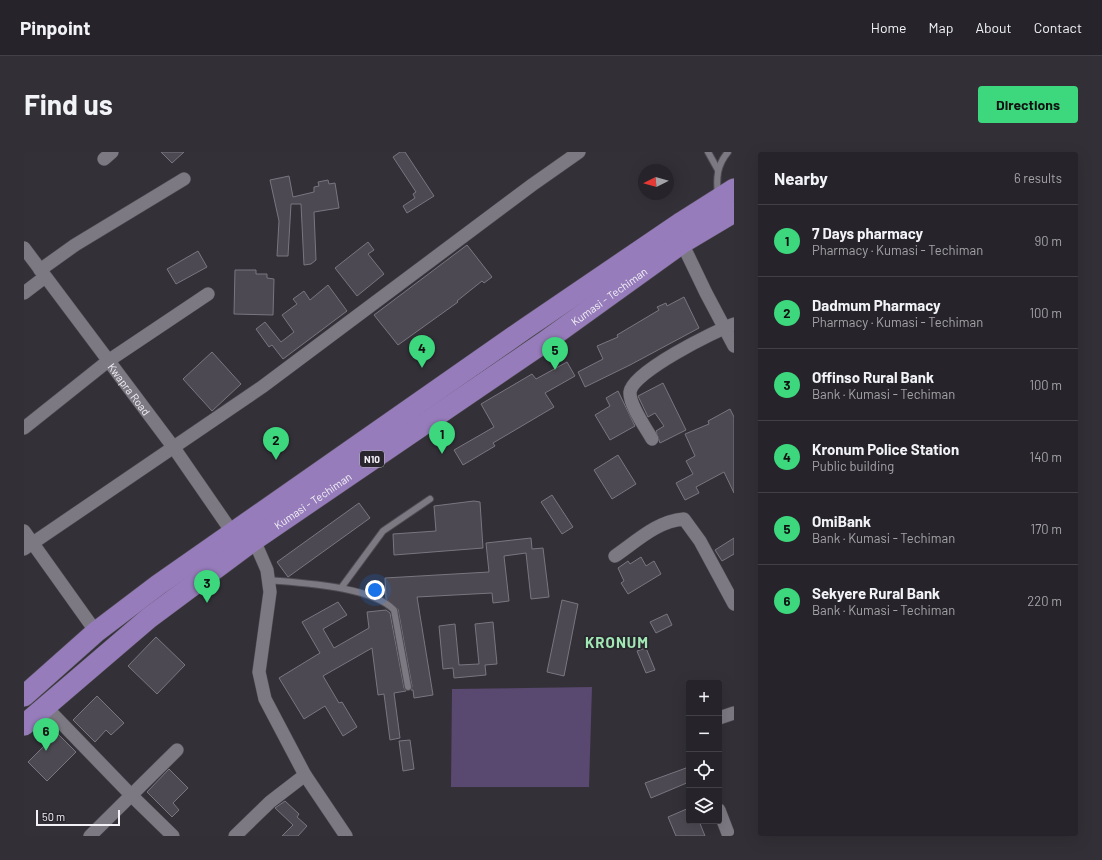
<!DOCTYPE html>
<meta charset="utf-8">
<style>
body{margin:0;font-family:Barlow,sans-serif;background:#323036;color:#f1f3f6}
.controls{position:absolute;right:12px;bottom:12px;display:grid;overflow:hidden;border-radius:4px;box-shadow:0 4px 16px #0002}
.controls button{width:36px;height:36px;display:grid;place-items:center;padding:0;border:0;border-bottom:1px solid #424147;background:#26242a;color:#f1f3f6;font:20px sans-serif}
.compass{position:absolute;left:614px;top:12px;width:36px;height:36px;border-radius:50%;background:#26242a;box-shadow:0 4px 16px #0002;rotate:265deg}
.scale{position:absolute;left:12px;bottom:10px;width:84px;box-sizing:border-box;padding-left:4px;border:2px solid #f3f1f6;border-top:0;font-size:11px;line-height:14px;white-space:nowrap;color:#f3f1f6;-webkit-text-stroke:3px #29262e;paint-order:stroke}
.you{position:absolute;left:351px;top:438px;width:14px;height:14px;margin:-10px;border:3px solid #fff;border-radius:50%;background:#1a73e8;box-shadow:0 0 0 6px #1a73e833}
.badge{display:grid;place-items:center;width:26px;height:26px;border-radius:50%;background:#3dd77e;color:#111;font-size:13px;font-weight:700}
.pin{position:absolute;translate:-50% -33px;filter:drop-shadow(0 1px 2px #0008)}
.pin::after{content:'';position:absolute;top:21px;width:14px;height:12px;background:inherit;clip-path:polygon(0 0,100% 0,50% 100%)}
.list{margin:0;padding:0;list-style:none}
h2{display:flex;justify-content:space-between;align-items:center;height:52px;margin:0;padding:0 16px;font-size:17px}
h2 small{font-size:13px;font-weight:400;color:#a4a4a8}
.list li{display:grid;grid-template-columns:26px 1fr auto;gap:12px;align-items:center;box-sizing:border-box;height:72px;padding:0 16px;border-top:1px solid #424147}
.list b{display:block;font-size:15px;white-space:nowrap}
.list p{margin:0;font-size:13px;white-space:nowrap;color:#a4a4a8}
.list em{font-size:13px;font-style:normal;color:#a4a4a8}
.icon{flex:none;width:22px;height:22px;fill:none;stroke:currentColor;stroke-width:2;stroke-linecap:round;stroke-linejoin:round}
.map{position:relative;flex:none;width:710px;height:684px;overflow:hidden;border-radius:4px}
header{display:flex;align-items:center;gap:24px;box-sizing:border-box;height:56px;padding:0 20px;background:#26242a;border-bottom:1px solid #424147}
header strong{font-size:19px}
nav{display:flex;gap:22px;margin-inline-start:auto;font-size:14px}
.intro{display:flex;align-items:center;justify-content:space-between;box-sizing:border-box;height:96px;padding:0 24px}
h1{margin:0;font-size:28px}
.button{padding:10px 18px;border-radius:4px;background:#3dd77e;color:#111;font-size:14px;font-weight:700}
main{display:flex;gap:24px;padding:0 24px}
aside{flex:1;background:#26242a;border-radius:4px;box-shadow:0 4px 16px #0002}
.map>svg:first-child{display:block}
.green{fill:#59486f}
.building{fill:#4c4952;stroke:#7a7680}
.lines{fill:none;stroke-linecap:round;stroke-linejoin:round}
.service-casing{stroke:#4f4c53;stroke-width:8}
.minor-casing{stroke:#4f4c53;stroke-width:14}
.trunk-casing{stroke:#4f4c53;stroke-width:22}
.service{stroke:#7d7983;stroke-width:6}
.minor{stroke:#7d7983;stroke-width:13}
.trunk{stroke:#967cba;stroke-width:21}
.labels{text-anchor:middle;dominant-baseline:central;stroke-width:3.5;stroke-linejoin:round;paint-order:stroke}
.shield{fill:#29262e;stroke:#b6b4ba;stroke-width:1}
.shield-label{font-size:10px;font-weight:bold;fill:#f3f1f6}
.street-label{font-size:11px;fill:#f3f1f6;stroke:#29262e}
.district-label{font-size:15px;font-weight:bold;letter-spacing:1px;fill:#a0e7b4;stroke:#29262e}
</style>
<header>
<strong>Pinpoint</strong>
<nav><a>Home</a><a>Map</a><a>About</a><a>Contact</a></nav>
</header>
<div class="intro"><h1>Find us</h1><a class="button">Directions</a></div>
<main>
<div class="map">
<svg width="710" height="684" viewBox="0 0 710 684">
<rect width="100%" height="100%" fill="#333038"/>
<path class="green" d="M568,535L565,635H427L428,537Z"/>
<g class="building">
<path d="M137,0H160L148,11Z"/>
<path d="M376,0H381L410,44L383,61L379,54L391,46L389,42L392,40L369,5Z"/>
<path d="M265,24L269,45L290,40V35L295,34L294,30L304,28L305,32L311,31L315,56L290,60L292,108L287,112L280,113L277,52H267L264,104H253L255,69L246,28Z"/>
<path d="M344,90L350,98L344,102L360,122L333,144L311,116Z"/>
<path d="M443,93L468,125L460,131L458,129L433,149L434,150L374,193L350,163Z"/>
<path d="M174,99L183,115L152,132L143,117Z"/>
<path d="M211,118H232V122H243V126L250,127L249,163L210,162Z"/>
<path d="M304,133L323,159L259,207L248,193L245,195L232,177L241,170L257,190L270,180L258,163L273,152L269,147L280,139L286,148Z"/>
<path d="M660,145L675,176L606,213L561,235L554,220L579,207L573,194L594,185L593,183L635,158L633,155L642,151L643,154Z"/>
<path d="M188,200L217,232L188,259L159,227Z"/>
<path d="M543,210L551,224L521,241L530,255L469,291L471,294L439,313L430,298L470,275L457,252L508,222L512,227Z"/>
<path d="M639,231L662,278L636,291L632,279L640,274L631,261L624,265L614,244Z"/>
<path d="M594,239L611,274L586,288L571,263L586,254L582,246Z"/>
<path d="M706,257L710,265V341L700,320L672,335L675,341L661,348L652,331L669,322L662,309L671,304L661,282L685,272L684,269Z"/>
<path d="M594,303L612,332L588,347L570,318Z"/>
<path d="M528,343L549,375L538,382L517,350Z"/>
<path d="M450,349L456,350L459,396L370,403L369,382L412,379L410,354Z"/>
<path d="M335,351L346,366L264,425L253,410Z"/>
<path d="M507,386L508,397L519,396L525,445L507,447L502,401L480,404L485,449L469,451L468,441L393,445L409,543L390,546L389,538H387L388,534L374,457L362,447L361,426L465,420L462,391Z"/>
<path d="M710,386V402L698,409L691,398Z"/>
<path d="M617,405L622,414L630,409L637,422L604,442L597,431L600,429L594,416L604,409L606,412Z"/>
<path d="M538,448L554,452L540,524L523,520Z"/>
<path d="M314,450L323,463L299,477L310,496L345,476L343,460L362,458L366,461L380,536L382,539L370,541L376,586L366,588L360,542L354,543L348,496L299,524L315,551L318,550L333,575L319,584L301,554L280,567L255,526L296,501L278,470Z"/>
<path d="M643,462L648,473L632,481L626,470Z"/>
<path d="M469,470L473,512L461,513L462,523L430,526L429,516L419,517L415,474L431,472L435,513L455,512L451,472Z"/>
<path d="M132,485L161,513L133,542L104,514Z"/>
<path d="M622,496L631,518L622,521L613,499Z"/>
<path d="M73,544L100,571L87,583L82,578L71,590L49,568Z"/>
<path d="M33,581L52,600L23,629L4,610Z"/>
<path d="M386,588L390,617L379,619L375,589Z"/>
<path d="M662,616L665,622V630L627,646L621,631Z"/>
<path d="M145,617L164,636L149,651L155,658L148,665L123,640Z"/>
<path d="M261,649L275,662L273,665L283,674L274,684H258L269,673L251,656Z"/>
<path d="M665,656V669H675L681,684H652L644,665Z"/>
</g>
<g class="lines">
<defs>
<g id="service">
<path d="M684,0L694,18"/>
<path d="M694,43C692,26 693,13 704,0"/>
<path d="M244,428C277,431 347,434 370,458L384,535"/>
<path d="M317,436L359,379L406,347"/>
</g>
<g id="minor">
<path d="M80,7L88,0"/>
<path d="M658,91L682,141L710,194"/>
<path id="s1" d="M0,96L150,296L208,380"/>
<path d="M16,118L51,93L160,27"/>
<path d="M0,141L21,125"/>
<path d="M0,276L84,209L184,142"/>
<path d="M628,287C622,276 605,253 606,240C608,220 691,179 710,172"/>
<path d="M0,379L72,480"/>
<path d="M230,388L243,418L246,440L235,520L241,547L281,623L322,684"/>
<path d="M0,397L238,235L508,33L555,0"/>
<path d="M591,404C613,389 633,369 660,367L676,389L710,452"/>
<path d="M21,554L108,644L149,684"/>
<path d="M695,566L710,561"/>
<path d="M695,658L705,684"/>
<path d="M66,684L153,598"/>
<path d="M211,684L246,650L281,623"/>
</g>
<g id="trunk">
<path d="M0,544L72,480L134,433L502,176L658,70L710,37"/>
<path id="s2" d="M0,573L125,466L230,388L519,191L658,91L710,60"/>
</g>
</defs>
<use href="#service" class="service-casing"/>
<use href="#minor" class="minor-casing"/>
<use href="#trunk" class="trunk-casing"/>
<use href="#service" class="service"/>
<use href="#minor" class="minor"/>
<use href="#trunk" class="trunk"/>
</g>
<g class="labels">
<rect class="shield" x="336" y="299" width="24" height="16" rx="3"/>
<g class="shield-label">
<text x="348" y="307">N10</text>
</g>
<g class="street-label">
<text stroke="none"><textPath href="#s2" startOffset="726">Kumasi - Techiman</textPath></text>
<text stroke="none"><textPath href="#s1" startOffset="176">Kwapra Road</textPath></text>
<text stroke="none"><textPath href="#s2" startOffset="366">Kumasi - Techiman</textPath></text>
</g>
<g class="district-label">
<text x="593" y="490">KRONUM</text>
</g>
</g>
</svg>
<div class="controls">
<button>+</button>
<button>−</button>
<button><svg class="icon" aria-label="locate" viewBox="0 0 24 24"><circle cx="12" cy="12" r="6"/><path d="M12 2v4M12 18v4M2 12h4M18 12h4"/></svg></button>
<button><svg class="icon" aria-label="layers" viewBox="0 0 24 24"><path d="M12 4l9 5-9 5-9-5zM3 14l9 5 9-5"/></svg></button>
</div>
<svg class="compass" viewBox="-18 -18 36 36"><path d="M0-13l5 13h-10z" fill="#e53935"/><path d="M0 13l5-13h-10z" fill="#a4a4a8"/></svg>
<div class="scale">50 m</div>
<div class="you"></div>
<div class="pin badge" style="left:418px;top:302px">1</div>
<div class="pin badge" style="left:252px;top:308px">2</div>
<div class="pin badge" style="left:183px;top:451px">3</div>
<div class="pin badge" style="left:398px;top:216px">4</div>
<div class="pin badge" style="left:531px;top:218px">5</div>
<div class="pin badge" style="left:22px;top:599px">6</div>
</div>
<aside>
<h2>Nearby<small>6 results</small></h2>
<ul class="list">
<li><span class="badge">1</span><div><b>7 Days pharmacy</b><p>Pharmacy · Kumasi - Techiman</p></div><em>90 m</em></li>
<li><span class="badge">2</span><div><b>Dadmum Pharmacy</b><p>Pharmacy · Kumasi - Techiman</p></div><em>100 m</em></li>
<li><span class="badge">3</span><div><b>Offinso Rural Bank</b><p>Bank · Kumasi - Techiman</p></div><em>100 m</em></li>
<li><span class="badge">4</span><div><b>Kronum Police Station</b><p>Public building</p></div><em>140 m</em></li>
<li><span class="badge">5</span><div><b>OmiBank</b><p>Bank · Kumasi - Techiman</p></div><em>170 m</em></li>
<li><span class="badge">6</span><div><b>Sekyere Rural Bank</b><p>Bank · Kumasi - Techiman</p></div><em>220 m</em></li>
</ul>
</aside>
</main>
